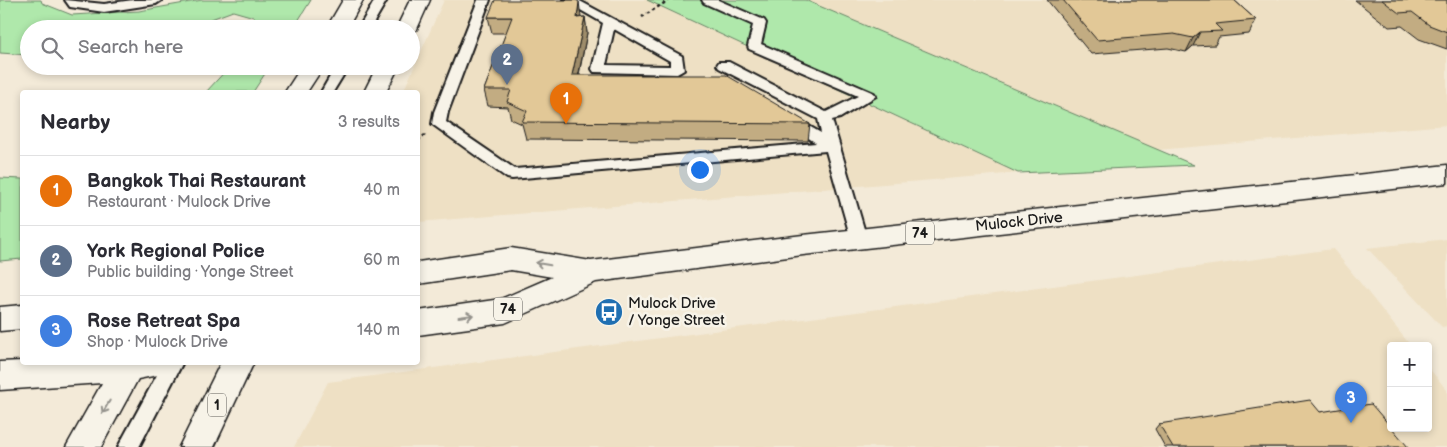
<!DOCTYPE html>
<meta charset="utf-8">
<style>
body{margin:0;font-family:"Balsamiq Sans",sans-serif;background:#f2f2f3;color:#2b2b33}
.controls{position:absolute;right:15px;bottom:15px;display:grid;overflow:hidden;border-radius:5px;box-shadow:0 2px 8px #0003}
.controls button{width:45px;height:45px;display:grid;place-items:center;padding:0;border:0;border-bottom:1px solid #e1e1e2;background:#fff;color:#2b2b33;font:25px sans-serif}
.you{position:absolute;left:699px;top:169px;width:18px;height:18px;margin:-12px;border:4px solid #fff;border-radius:50%;background:#1a73e8;box-shadow:0 0 0 8px #1a73e833}
.badge{display:grid;place-items:center;width:32px;height:32px;border-radius:50%;background:#b45309;color:#fff;font-size:16px;font-weight:700}
.pin{position:absolute;translate:-50% -41px;filter:drop-shadow(0 1px 2px #0008)}
.pin::after{content:'';position:absolute;top:26px;width:18px;height:15px;background:inherit;clip-path:polygon(0 0,100% 0,50% 100%)}
.list{margin:0;padding:0;list-style:none}
h2{display:flex;justify-content:space-between;align-items:center;height:65px;margin:0;padding:0 20px;font-size:21px}
h2 small{font-size:16px;font-weight:400;color:#7c7c81}
.list li{display:grid;grid-template-columns:32px 1fr auto;gap:15px;align-items:center;box-sizing:border-box;height:70px;padding:0 20px;border-top:1px solid #e1e1e2}
.list b{display:block;font-size:19px;white-space:nowrap}
.list p{margin:0;font-size:16px;white-space:nowrap;color:#7c7c81}
.list em{font-size:16px;font-style:normal;color:#7c7c81}
.icon{flex:none;width:28px;height:28px;fill:none;stroke:currentColor;stroke-width:2;stroke-linecap:round;stroke-linejoin:round}
.map{position:relative;flex:none;width:1447px;height:447px;overflow:hidden}
.search{position:absolute;background:#fff;box-shadow:0 2px 8px #0003;left:20px;top:20px;width:400px;height:55px;display:flex;align-items:center;gap:12px;box-sizing:border-box;padding:0 18px;border-radius:28px;color:#7c7c81;font-size:19px}
.panel{position:absolute;background:#fff;box-shadow:0 2px 8px #0003;left:20px;top:90px;width:400px;height:275px;border-radius:5px}
.map>svg:first-child{display:block}
.built{fill:#eee0c4}
.green{fill:#afe8ab;stroke:#668264}
.lines{fill:none;stroke-linecap:round;stroke-linejoin:round}
.service-casing{stroke:#1c1c1c;stroke-width:4}
.primary-casing{stroke:#1c1c1c;stroke-width:3}
.path{stroke:#1c1c1c;stroke-width:2.5;stroke-dasharray:3 3;stroke-linecap:butt}
.service{fill:#f7f3e8;fill-rule:evenodd}
.primary{fill:#f7f3e8;fill-rule:evenodd}
.wall{fill:#c2ac82;stroke:#1c1c1c}
.shaded-wall{fill:#9e8c6a;stroke:#1c1c1c}
.building{fill:#e2c897;stroke:#1c1c1c}
.oneway{stroke:#94928c}
.labels{text-anchor:middle;dominant-baseline:central;stroke-width:5;stroke-linejoin:round;paint-order:stroke}
.shield{fill:#f7f3e8;stroke:#5e5c59;stroke-width:1}
.shield-label{font-size:14px;font-weight:bold;fill:#1c1c1c}
.street-label{font-size:15px;fill:#1c1c1c;stroke:#f7f3e8}
.poi-label{font-size:15px;fill:#1c1c1c;stroke:#f7f3e8;text-anchor:start}
</style>
<div class="map">
<svg width="1447" height="447" viewBox="0 0 1447 447">
<rect width="100%" height="100%" fill="#f3ead8"/>
<filter id="ink" filterUnits="userSpaceOnUse"><feTurbulence type="fractalNoise" baseFrequency=".02" numOctaves="2"/><feDisplacementMap in="SourceGraphic" scale="10" xChannelSelector="R" yChannelSelector="G"/><feConvolveMatrix kernelMatrix="1 2 1 2 8 2 1 2 1" color-interpolation-filters="sRGB"/></filter>
<g filter="url(#ink)">
<g class="built">
<path d="M444,0H647L1018,173L418,222V92H403Z"/>
<path d="M805,0H1447V125L1157,150Z"/>
<path d="M1447,239V326L1442,327L1367,248Z"/>
<path d="M1333,249L1411,346H1391V428H1428V367L1447,390V447H294L328,382Z"/>
</g>
<g class="green">
<path d="M0,0H41L42,3L72,15L139,11L202,0H311L293,29H252L254,17L233,11L184,29H29V55L0,53Z"/>
<path d="M647,0H805L1194,165L1018,173Z"/>
<path d="M230,66H270L253,92H206Z"/>
<path d="M0,178L22,179V259L0,261Z"/>
</g>
<g class="lines">
<defs>
<g id="service">
<path d="M65,0L104,4L133,0H162L156,4L104,12L70,7Z"/>
<path d="M375,0H387L370,29H358Z"/>
<path d="M478,0H490L448,112L446,122L515,169L816,143L783,121L785,118H795L821,133L818,119L719,68L717,65L719,62H729L826,112L858,96L749,49L748,46L753,25L704,3L702,0H718L764,20L766,23L761,44L874,93L876,96L840,118L832,120L867,239L865,243L859,245L853,243L851,239L826,151L512,179L507,178L432,124L434,112Z"/>
<path d="M563,0H578L682,56L684,70L677,74L594,72L592,69L603,23ZM614,29L670,61V66L606,65Z"/>
<path d="M336,66H349L333,92H321Z"/>
<path d="M164,362H183L139,447H118Z"/>
</g>
<g id="primary">
<path d="M343,0H363L347,29H326Z"/>
<path d="M410,0H430L417,29L411,34V29H396Z"/>
<path d="M302,66H324L307,92H285Z"/>
<path d="M377,66H399L386,92H364Z"/>
<path d="M1447,165V183L803,255L596,282L505,323L418,335V311L501,299L552,277L511,270L418,284V262L511,248L591,261L803,235Z"/>
<path d="M22,305V329L0,331V307Z"/>
<path d="M22,361V362H178L173,372L138,379L101,447H66L102,383L0,390V362Z"/>
<path d="M221,362H254L214,447H179Z"/>
</g>
</defs>
<use href="#service" class="service-casing"/>
<use href="#primary" class="primary-casing"/>
<g class="path">
<path d="M642,17L669,0"/>
<path d="M412,58L417,46"/>
<path d="M418,140L425,135"/>
</g>
<use href="#service" class="service"/>
<use href="#primary" class="primary"/>
</g>
<g class="wall">
<path d="M1047,0H1234L1256,20L1249,34L1219,37L1215,45L1193,46L1186,52L1168,48L1091,54Z"/>
<path d="M1355,0H1447V49L1419,39L1402,26L1389,27Z"/>
<path d="M488,17H585L587,33L579,75L810,124L808,141L526,139L522,124L511,119L508,107L488,106L484,90L506,33H492Z"/>
<path d="M1320,412L1408,447H1165L1155,429L1159,424Z"/>
</g>
<g class="shaded-wall">
<path d="M579,2L581,17L577,18Z"/>
<path d="M585,17L587,33L575,92L572,75Z"/>
<path d="M1200,32L1193,46L1186,52L1193,38Z"/>
</g>
<g class="building">
<path d="M495,0H576L579,2L577,18L585,17L572,75H726L810,124L522,122L527,111L507,102L511,90H484L512,17H488Z"/>
<path d="M1063,0H1234L1256,20L1215,24L1222,31L1200,32L1193,38L1174,34L1097,40Z"/>
<path d="M1382,0H1447V32L1429,25L1412,12L1399,13Z"/>
<path d="M1310,400L1320,412L1371,404L1391,427V428H1392L1408,447H1173L1159,424Z"/>
</g>
<defs><path id="oneway-shaft" d="M-6 0H5M1.5-3L5.5 0L1.5 3" fill="none" stroke-width="1.6" stroke-linecap="round" stroke-linejoin="round" transform="scale(1.25)"/></defs>
<g class="oneway">
<use href="#oneway-shaft" transform="translate(543 264) rotate(-170)"/>
<use href="#oneway-shaft" transform="translate(466 316) rotate(-8)"/>
<use href="#oneway-shaft" transform="translate(106 407) rotate(120)"/>
</g>
</g>
<defs>
<symbol id="bus-disc" viewBox="-11 -11 22 22"><circle r="9.5" fill="#1f6fb2" stroke="#f7f3e8"/><path d="M-5-6H5V4H4V6H2V4H-2V6H-4V4H-5ZM-3.5-4V0h7V-4ZM-3.5 1.2v1.5H-2V1.2ZM2 1.2v1.5H3.5V1.2Z" fill="#fff"/></symbol>
</defs>
<g fill-rule="evenodd">
<use href="#bus-disc" x="593" y="296" width="32" height="32"/>
</g>
<g class="labels">
<g class="shield">
<rect x="906" y="221.5" width="28" height="23" rx="4"/>
<rect x="494" y="297.5" width="28" height="23" rx="4"/>
<rect x="208" y="393.5" width="18" height="23" rx="4"/>
</g>
<g class="shield-label">
<text x="920" y="233">74</text>
<text x="508" y="309">74</text>
<text x="217" y="405">1</text>
</g>
<g class="street-label">
<text transform="translate(1019 222) rotate(-6)">Mulock Drive</text>
</g>
<g class="poi-label">
<text x="628" y="303">Mulock Drive<tspan x="628" dy="17">/ Yonge Street</tspan></text>
</g>
</g>
</svg>
<div class="controls">
<button>+</button>
<button>−</button>
</div>
<div class="you"></div>
<div class="pin badge" style="left:566px;top:124px;background:#e8710a">1</div>
<div class="pin badge" style="left:507px;top:85px;background:#5c6f8a">2</div>
<div class="pin badge" style="left:1351px;top:423px;background:#3f7fe0">3</div>
<div class="search"><svg class="icon" aria-label="search" viewBox="0 0 24 24"><circle cx="10" cy="10" r="6"/><path d="M15 15l6 6"/></svg>Search here</div>
<section class="panel">
<h2>Nearby<small>3 results</small></h2>
<ul class="list">
<li><span class="badge" style="background:#e8710a">1</span><div><b>Bangkok Thai Restaurant</b><p>Restaurant · Mulock Drive</p></div><em>40 m</em></li>
<li><span class="badge" style="background:#5c6f8a">2</span><div><b>York Regional Police</b><p>Public building · Yonge Street</p></div><em>60 m</em></li>
<li><span class="badge" style="background:#3f7fe0">3</span><div><b>Rose Retreat Spa</b><p>Shop · Mulock Drive</p></div><em>140 m</em></li>
</ul>
</section>
</div>
